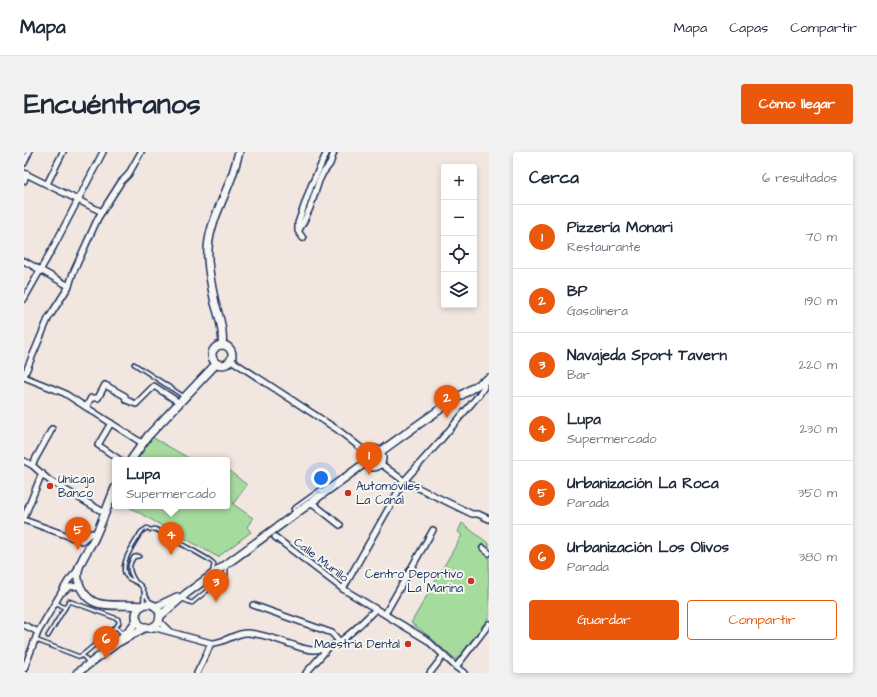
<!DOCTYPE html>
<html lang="es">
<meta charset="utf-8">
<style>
body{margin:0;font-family:"Architects Daughter",sans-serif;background:#f2f2f3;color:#1f2937}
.controls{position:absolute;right:12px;top:12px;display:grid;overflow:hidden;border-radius:4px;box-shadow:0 2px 6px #0003}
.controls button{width:36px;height:36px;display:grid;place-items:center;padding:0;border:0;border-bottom:1px solid #e0e1e3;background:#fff;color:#1f2937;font:20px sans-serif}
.you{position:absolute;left:297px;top:326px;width:14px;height:14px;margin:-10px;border:3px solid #fff;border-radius:50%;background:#1a73e8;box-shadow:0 0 0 6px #1a73e833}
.badge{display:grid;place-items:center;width:26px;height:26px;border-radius:50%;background:#ea580c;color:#fff;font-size:13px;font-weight:700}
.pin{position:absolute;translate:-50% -33px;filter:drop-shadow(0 1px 2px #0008)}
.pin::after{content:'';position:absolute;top:21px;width:14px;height:12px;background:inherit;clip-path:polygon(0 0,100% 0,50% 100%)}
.popup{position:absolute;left:88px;top:305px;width:118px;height:52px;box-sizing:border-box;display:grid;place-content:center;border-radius:4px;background:#fff;filter:drop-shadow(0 1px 3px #0005);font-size:13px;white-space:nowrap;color:#747a83}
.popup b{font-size:15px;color:#1f2937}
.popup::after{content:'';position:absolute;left:50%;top:100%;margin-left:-8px;border:8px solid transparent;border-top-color:#fff}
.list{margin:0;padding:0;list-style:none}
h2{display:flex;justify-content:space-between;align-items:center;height:52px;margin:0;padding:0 16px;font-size:17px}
h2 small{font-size:13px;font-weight:400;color:#747a83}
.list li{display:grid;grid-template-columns:26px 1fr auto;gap:12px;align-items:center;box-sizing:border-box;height:64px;padding:0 16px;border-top:1px solid #e0e1e3}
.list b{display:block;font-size:15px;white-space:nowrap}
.list p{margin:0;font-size:13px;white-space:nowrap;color:#747a83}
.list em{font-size:13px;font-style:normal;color:#747a83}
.actions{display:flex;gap:8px;padding:12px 16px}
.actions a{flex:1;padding:9px 0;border:1px solid #ea580c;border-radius:4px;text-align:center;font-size:14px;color:#ea580c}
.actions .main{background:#ea580c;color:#fff}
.icon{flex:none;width:22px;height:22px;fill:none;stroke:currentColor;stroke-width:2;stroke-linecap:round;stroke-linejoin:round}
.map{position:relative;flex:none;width:465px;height:521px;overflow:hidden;border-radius:4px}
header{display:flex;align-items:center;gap:24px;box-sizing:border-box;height:56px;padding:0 20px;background:#fff;border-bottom:1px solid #e0e1e3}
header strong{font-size:19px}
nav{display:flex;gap:22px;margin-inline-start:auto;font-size:14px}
.intro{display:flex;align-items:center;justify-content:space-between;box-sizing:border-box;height:96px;padding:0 24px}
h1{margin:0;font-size:28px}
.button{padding:10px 18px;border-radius:4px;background:#ea580c;color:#fff;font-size:14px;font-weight:700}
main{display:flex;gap:24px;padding:0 24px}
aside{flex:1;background:#fff;border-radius:4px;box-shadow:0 2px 6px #0003}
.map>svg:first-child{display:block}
.green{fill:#a6db9e;stroke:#60857e}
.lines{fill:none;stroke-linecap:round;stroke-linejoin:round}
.lane-casing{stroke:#1b2f5e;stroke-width:5.5}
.street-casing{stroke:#1b2f5e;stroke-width:8}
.secondary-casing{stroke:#1b2f5e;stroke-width:10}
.lane{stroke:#f6f6f2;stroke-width:2.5}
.street{stroke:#f6f6f2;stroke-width:5}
.secondary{stroke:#f6f6f2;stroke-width:7}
.poi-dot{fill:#c8321e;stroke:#f6f6f2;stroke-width:1.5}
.labels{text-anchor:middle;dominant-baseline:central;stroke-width:4;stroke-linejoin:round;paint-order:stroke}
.poi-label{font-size:12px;fill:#1b2f5e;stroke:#f6f6f2;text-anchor:start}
.street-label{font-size:12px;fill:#1b2f5e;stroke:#f6f6f2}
</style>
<header>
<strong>Mapa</strong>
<nav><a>Mapa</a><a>Capas</a><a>Compartir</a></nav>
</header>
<div class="intro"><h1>Encuéntranos</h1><a class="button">Cómo llegar</a></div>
<main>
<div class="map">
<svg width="465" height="521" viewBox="0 0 465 521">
<rect width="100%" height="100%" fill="#f2e7e0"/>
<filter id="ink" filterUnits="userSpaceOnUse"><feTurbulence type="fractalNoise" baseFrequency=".025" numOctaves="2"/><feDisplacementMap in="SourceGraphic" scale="8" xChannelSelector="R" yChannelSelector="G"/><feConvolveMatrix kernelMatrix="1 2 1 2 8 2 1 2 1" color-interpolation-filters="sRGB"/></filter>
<g filter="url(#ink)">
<g class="green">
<path d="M128,285L168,308H113Z"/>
<path d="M203,317L223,333L209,352L229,366L223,375L227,380L194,405L103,354H203Z"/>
<path d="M438,371L465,392V465L435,505L433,507H430L405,484L387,471L438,383L434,380Z"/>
</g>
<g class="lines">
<defs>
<g id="lane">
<path d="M110,212L159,244"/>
<path d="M272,361L269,357L297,337L300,340"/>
<path d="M111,429C106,421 103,414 110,405L115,404"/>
<path d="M158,447L168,451L202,423V414"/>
<path d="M31,450L41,456"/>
<path d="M119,453L120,441"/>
<path d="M128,453C126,449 123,446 121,442C120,439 119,436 117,434C114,430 108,429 104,426C92,415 111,391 117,380L123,376L126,378L131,377L184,407L188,410L190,412L188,421"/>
<path d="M24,484L45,449L94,467L95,471L92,475"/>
<path d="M12,488L56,505L92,475L99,482"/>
<path d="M58,503L65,511"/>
</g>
<g id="street">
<path d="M0,11L5,0"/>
<path d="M0,21L78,60"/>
<path d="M0,29L3,22"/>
<path d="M23,32L39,0"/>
<path d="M275,78L280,69L286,56L295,29L299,21L306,12L310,0"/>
<path d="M279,86L274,79V71L287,34L303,0"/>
<path d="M0,109L45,134"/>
<path d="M0,147L30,94L79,0"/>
<path d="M207,208L314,278L342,300"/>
<path d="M0,224L24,167L45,134L49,121L74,66L97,30L104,23L117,0"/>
<path d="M0,225L40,241L118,291"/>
<path d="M62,255L67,246H74L81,233L101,244L102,248L112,252L130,234L156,251"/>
<path d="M87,271L74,293L96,308"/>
<path d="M0,309L8,313L26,329L81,361"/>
<path d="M357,312L380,329L448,362H454L465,367"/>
<path d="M8,313L28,277"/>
<path d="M287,350L316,373"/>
<path d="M0,366L18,321"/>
<path d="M0,368L58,389L67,381L73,382"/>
<path d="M251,385L319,437L403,488L432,515L440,521"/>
<path d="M459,396L465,401"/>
<path d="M319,437L380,329L416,289L454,244L460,235V229"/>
<path d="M39,440L45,435L56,434"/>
<path d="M229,453L308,481L315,489"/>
<path d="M361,462L409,378"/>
<path d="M135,469L145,479"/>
<path d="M0,473L14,480"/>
<path d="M128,475L187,491C200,492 211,480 224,481C238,482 252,487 266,492C273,494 281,498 289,498C313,499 335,473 352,457"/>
<path d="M432,515L465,472"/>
<path d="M0,517L14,480L44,429L54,418"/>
<path d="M173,521L182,503L187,491"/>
<path d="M282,521L305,495"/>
<path d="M406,521L420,503"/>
</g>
<g id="secondary">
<circle cx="198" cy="203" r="10"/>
<path d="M198,193C200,179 195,164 191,151C188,137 185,122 184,108C182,78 196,56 206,29C210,20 212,10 215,0"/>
<circle cx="349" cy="306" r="9"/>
<path d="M356,300C392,274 427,248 465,226"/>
<path d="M107,308L124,284L192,212"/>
<path d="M91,336C84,353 78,370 70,387C65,397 56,408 54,419C52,432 61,447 73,451C84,455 106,452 118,454"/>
<circle cx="124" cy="464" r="12"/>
<path d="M132,455L153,445"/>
<path d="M136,464L163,441L341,311"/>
<path d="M97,486L108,475L113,468"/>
<path d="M53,521L93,491L122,475"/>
</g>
</defs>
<use href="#lane" class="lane-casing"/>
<use href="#street" class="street-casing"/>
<use href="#secondary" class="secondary-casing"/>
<use href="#lane" class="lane"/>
<use href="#street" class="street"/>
<use href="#secondary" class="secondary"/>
</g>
</g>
<g class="poi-dot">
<circle cx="26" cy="334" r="4"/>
<circle cx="324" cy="341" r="4"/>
<circle cx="447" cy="429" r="4"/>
<circle cx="384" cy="492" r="4"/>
</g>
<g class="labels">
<g class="poi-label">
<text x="34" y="327">Unicaja<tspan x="34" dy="14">Banco</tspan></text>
<text x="332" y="334">Automóviles<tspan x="332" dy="14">La Canal</tspan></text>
<text x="439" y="422" text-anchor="end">Centro Deportivo<tspan x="439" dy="14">La Marina</tspan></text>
<text x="376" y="492" text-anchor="end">Maestría Dental</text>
</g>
<g class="street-label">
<text transform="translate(297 408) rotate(37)">Calle Murillo</text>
</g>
</g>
</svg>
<div class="controls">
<button>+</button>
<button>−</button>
<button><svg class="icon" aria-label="locate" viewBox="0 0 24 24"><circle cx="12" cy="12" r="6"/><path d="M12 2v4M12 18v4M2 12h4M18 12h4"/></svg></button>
<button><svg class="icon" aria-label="layers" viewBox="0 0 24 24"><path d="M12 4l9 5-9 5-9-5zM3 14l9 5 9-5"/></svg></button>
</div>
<div class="you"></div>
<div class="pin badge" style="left:345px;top:323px">1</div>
<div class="pin badge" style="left:423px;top:266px">2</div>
<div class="pin badge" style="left:192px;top:450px">3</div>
<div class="pin badge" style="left:147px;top:403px">4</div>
<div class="popup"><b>Lupa</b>Supermercado</div>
<div class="pin badge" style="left:54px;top:398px">5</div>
<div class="pin badge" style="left:82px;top:507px">6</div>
</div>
<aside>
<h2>Cerca<small>6 resultados</small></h2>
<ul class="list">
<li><span class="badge">1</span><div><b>Pizzería Monari</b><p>Restaurante</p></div><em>70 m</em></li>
<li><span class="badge">2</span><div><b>BP</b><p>Gasolinera</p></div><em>190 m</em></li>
<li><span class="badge">3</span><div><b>Navajeda Sport Tavern</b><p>Bar</p></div><em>220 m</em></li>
<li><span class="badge">4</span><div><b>Lupa</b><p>Supermercado</p></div><em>230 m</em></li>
<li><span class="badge">5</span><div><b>Urbanización La Roca</b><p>Parada</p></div><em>350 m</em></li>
<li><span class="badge">6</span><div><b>Urbanización Los Olivos</b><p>Parada</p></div><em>380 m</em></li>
</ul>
<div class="actions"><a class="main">Guardar</a><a>Compartir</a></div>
</aside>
</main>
